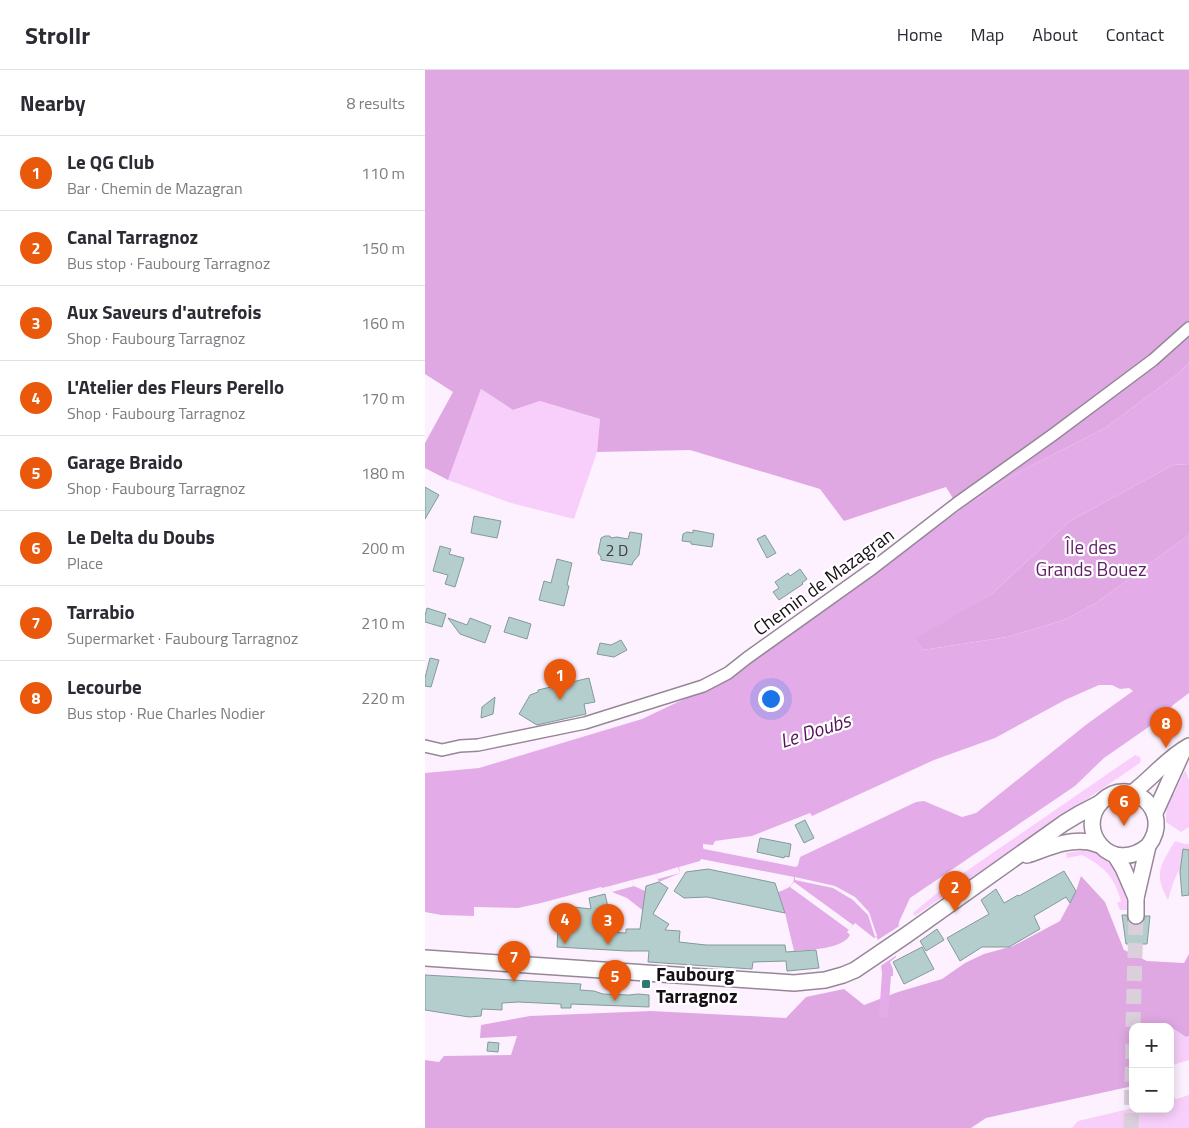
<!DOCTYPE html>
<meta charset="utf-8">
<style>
body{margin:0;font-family:"Titillium Web",sans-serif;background:#f7f7f7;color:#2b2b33}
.controls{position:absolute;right:15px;bottom:15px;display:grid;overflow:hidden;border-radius:10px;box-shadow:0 2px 12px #0003}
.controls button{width:45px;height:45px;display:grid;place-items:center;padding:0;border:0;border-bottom:1px solid #e1e1e2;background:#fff;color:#2b2b33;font:25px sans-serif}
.you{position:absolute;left:345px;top:628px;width:18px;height:18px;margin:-12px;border:4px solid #fff;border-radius:50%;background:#1a73e8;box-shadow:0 0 0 8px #1a73e833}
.badge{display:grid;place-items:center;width:32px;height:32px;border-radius:50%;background:#ea580c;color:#fff;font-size:16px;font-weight:700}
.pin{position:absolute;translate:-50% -41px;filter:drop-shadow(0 1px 2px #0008)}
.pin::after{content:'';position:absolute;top:26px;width:18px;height:15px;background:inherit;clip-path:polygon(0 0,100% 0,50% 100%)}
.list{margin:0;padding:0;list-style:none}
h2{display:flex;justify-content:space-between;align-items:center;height:65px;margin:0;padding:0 20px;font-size:21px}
h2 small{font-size:16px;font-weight:400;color:#7c7c81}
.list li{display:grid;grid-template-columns:32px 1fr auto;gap:15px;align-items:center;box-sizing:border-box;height:75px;padding:0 20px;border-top:1px solid #e1e1e2}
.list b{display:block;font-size:19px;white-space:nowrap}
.list p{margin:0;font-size:16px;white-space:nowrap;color:#7c7c81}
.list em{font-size:16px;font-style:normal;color:#7c7c81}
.map{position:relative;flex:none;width:764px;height:1058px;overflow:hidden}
header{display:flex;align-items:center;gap:30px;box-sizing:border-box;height:70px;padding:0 25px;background:#fff;border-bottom:1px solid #e1e1e2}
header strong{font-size:24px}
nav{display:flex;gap:28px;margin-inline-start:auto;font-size:18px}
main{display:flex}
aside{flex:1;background:#fff}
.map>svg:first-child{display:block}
.green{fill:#f7cffa}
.forest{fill:#dfa8e3}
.water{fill:#e3ace8;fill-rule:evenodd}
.pier{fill:#fef1ff}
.building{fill:#b3cecc;stroke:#819b99}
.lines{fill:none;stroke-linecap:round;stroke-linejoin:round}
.secondary-tunnel{stroke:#dbcfdc;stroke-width:15;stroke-dasharray:15 8;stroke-linecap:butt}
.minor-casing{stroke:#968797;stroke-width:14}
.secondary-casing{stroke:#968797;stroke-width:18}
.minor{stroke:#fff;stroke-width:11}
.secondary{stroke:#fff;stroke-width:15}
.poi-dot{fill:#2f7875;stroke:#fff;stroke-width:2}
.labels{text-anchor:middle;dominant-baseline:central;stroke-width:4.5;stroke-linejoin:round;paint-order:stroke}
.number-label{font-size:16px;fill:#3e4044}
.park-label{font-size:19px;fill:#5f1f65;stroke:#fff}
.street-label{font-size:19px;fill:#171117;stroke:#fff}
.poi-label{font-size:19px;font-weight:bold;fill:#171117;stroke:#fff;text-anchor:start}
.water-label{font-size:20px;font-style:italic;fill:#54135b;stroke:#fff}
</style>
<header>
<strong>Strollr</strong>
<nav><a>Home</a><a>Map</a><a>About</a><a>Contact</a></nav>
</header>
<main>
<aside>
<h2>Nearby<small>8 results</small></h2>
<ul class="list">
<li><span class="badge">1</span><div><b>Le QG Club</b><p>Bar · Chemin de Mazagran</p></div><em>110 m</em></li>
<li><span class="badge">2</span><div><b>Canal Tarragnoz</b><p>Bus stop · Faubourg Tarragnoz</p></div><em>150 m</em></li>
<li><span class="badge">3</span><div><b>Aux Saveurs d'autrefois</b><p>Shop · Faubourg Tarragnoz</p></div><em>160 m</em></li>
<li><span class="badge">4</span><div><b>L'Atelier des Fleurs Perello</b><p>Shop · Faubourg Tarragnoz</p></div><em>170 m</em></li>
<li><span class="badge">5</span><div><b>Garage Braido</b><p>Shop · Faubourg Tarragnoz</p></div><em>180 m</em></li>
<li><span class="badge">6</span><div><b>Le Delta du Doubs</b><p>Place</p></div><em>200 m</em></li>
<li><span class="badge">7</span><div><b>Tarrabio</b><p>Supermarket · Faubourg Tarragnoz</p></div><em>210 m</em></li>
<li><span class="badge">8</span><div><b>Lecourbe</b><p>Bus stop · Rue Charles Nodier</p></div><em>220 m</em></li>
</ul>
</aside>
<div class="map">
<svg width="764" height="1058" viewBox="0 0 764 1058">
<rect width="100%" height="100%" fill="#fef1ff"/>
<g class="green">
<path d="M56,319L88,340L115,331L175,349L172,382L149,449L86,433L23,410Z"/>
<path d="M710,685L715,687L716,689L715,693L490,846L488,843L524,813Z"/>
<path d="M760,700L764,710V757L756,762L741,752C741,742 742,734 745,724H749Z"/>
<path d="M750,771L760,774H764V791C750,800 748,815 743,830C728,803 736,795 750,771Z"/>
<path d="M659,780C661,780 664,780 667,781C677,785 695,801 699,812C702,821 702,830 702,840H695L692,833L696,831C689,806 679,797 657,785L642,788L641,783Z"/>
<path d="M740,953L761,967L764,966V990L745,996V957H739Z"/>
<path d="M745,1024L751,1029L764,1025V1058H647L653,1051L708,1038V1039H745Z"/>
</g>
<g class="forest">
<path d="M0,0H764V293L754,303L680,358L586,406L535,440L521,417L419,451L395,419L265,380L172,382L175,349L115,331L88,340L56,319L23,410L0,398V373L28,322L0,304Z"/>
<path d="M764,394V465L671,533L639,550L582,567L498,580L489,568L568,523L645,451L748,395Z"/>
<path d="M656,806L680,832L699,880L722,891L759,893L764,884V966L761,967L740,953L729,957H708V1016L561,1048L546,1058H0V990L14,992L19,986L86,985L92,966L55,968L56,955L105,946L226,941L361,948L381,927L419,919L439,935L473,922L517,909L540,893L559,884L588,876L635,851L651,821Z"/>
</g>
<path class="water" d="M764,293V394L748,395L645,451L568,523L490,569L498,580L582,567L639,550L671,533L764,465V623L748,635L738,647L679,688L650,716L485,828L474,852L471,887L465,892L468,899V906H466L463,947H454L457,903L452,867L449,868L430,853L422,862L425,865C418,879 384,880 369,881L360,843L353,822C361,819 369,817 369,807L276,789L275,791L254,797L255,803L234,812L231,804L207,810L209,816L220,821L235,832L226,847L202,828L187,822L185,816L177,818L176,817L116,833L93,838L49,837V846L16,845L0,842V703L54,698L217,649L278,620L384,551L535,440L586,406L680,358L754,303ZM674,615H687L695,619L704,618L708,621L662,654L551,743L537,747L499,731L491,732L375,787L373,795L371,797L279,779L278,778V774L288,775L290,771L327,766L385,743L387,746L509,690L570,668L640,630Z"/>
<g class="pier">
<path d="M253,797L255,803L233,809L231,804Z"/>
<path d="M370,807L410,816L430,827L444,842L452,866L450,867L443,845L428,830L408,818L370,810Z"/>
<path d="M207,810L209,816L187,822L185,816Z"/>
<path d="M369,812L428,855L424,860L365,817Z"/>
<path d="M476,855L472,885L454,897L451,871Z"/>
</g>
<g class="building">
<path d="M0,417L14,425L0,449Z"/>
<path d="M49,446L76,451L72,468L46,463Z"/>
<path d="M268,460L289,464L287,477L266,474V472L257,471L258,464L262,462L268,463Z"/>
<path d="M205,462L217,464L214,485L208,492L207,495L176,490V487L173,483L176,468L180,466H185L186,468L192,467L203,469Z"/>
<path d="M340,465L351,483L342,488L332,469Z"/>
<path d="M15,476L26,479L24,484L39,488L30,517L20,514L23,505L8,501Z"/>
<path d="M132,489L147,493L142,515L144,516L139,536L114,530L119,511L126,513Z"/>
<path d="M375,499L382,509L377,513L378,514L354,530L348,522L354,518L350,512L363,503L365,506Z"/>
<path d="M2,538L21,544L17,557L0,552V546Z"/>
<path d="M84,547L106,554L102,569L79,562Z"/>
<path d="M23,548L42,555L45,548L66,556L60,573L35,564Z"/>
<path d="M196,570L202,580L189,587L172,584L175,573L186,575Z"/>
<path d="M5,588L14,590L6,617L0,616V608Z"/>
<path d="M164,608L170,632L159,634L161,644L112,655L94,644L105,625L113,622V620Z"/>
<path d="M70,627L68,644L56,648L57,637Z"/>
<path d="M380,750L389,768L379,773L370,755Z"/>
<path d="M335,768L366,774L364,787L360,786L359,788L332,782Z"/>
<path d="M758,779L764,780V825L757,826L755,802Z"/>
<path d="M283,799L350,813L360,843L282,827L259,828L249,821L261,802Z"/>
<path d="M639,801L651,821L645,833L641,827L609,846L615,859L584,877H557L535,891L522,868L564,844L556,830L571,819L579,833L593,825L594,826Z"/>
<path d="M234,812L243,818L228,844L244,854L240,860L255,861L254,872L281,875H360L361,882L391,880L394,898L362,901L361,891L328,892L327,899L223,892L224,881H202L132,877L134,843L149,844V837L166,839L164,828L180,824L183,837L181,862L201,863V859H215L221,816Z"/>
<path d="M697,845H702L703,851L707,854L711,855L716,854L719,850L720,846H725L722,874H701Z"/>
<path d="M512,859L519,870L501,881L495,871Z"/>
<path d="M497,877L509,899L479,914L468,892Z"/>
<path d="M0,905L156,914L155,920L169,921L178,924L204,925L213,924L224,925V937L146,934V938H136V934L93,932L77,933V940L57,939L56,946L44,947L0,940Z"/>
<path d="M63,972L74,973L73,982L62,981Z"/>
</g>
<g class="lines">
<g class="secondary-tunnel">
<path d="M708,957L711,846"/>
<path d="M706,1058L708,969"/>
</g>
<defs>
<path id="minor" d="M0,676L17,680L35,676L53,675L160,653L278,616L303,603L322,588L448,498L531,434L629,364L728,290L764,258"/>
<g id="secondary">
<path d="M707,723C727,708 742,688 764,676"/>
<path d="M730,743L758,681"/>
<path d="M602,785C621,779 643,768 664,772C668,773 671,774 675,775"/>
<path d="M690,785L698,798L711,828"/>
<path d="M711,846V828L723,776C750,741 704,703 676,732C650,760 686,806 723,776"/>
<path d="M0,888L369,913L400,910L418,905L430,900L480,866L639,753L654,744L675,733"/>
</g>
</defs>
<use href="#minor" class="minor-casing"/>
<use href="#secondary" class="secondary-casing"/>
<use href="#minor" class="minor"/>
<use href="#secondary" class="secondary"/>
</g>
<rect class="poi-dot" x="216" y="909" width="10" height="10" rx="2.5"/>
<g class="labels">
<g class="number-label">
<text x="192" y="480">2 D</text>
</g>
<g class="park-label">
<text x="666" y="476">Île des<tspan x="666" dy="22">Grands Bouez</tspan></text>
</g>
<g class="street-label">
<text transform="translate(398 511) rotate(-36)">Chemin de Mazagran</text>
</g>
<g class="poi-label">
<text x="231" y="903">Faubourg<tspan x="231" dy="22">Tarragnoz</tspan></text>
</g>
<g class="water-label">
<text transform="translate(390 660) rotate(-18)">Le Doubs</text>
</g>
</g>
</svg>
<div class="controls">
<button>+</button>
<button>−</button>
</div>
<div class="you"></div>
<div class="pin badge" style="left:135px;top:630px">1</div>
<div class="pin badge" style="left:530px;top:842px">2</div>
<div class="pin badge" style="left:183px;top:875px">3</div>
<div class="pin badge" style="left:140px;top:874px">4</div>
<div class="pin badge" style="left:190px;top:931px">5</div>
<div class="pin badge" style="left:699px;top:756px">6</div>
<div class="pin badge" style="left:89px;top:912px">7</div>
<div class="pin badge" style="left:741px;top:678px">8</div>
</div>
</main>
